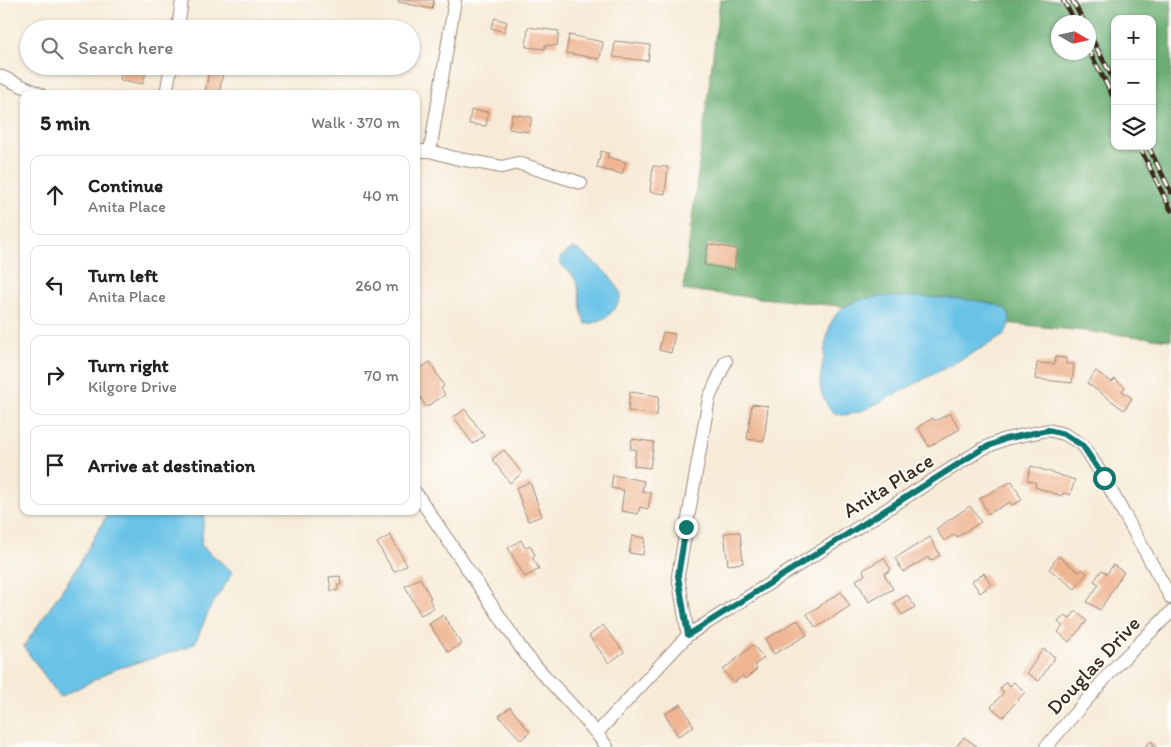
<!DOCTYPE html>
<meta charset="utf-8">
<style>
body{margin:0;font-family:Itim,sans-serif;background:#f2f2f2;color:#222}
.controls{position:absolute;right:15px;top:15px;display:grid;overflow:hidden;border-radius:10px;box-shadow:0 1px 4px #0004}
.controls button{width:45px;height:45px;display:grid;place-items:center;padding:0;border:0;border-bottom:1px solid #e0e0e0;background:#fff;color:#222;font:25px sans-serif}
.compass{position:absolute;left:1051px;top:15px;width:45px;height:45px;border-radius:50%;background:#fff;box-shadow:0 1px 4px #0004;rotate:99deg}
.stop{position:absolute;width:15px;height:15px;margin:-11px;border:4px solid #0f766e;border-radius:50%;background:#fff}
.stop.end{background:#0f766e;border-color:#fff;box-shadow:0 1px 5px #0008}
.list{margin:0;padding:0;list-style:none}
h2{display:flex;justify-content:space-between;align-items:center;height:65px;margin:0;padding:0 20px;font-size:21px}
h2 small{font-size:16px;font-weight:400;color:#767676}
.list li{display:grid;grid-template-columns:32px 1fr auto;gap:15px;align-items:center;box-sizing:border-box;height:80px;margin:0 10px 10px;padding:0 10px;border:1px solid #e0e0e0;border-radius:10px}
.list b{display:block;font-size:19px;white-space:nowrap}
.list p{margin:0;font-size:16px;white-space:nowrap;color:#767676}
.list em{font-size:16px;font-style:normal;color:#767676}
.icon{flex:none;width:28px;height:28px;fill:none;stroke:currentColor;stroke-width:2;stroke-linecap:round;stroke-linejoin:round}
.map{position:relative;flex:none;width:1171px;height:747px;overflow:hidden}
.search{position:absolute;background:#fff;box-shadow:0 1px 4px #0004;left:20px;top:20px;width:400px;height:55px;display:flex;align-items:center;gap:12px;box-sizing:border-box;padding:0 18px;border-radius:28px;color:#767676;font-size:19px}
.panel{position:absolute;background:#fff;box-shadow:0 1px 4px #0004;left:20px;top:90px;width:400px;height:425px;border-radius:10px}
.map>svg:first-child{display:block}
.forest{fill:#6caf74;stroke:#546c49;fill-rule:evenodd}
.water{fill:#69c3e7;stroke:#527682}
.building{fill:#efb593}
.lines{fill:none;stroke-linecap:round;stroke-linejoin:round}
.minor-casing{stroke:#998a7b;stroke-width:14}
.minor{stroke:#fff;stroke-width:12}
.rail-casing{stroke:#3b2a1e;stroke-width:5}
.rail{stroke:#fdfcf7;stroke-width:3;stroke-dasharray:9;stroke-linecap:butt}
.route{stroke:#0f766e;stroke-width:6}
.labels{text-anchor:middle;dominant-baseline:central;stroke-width:4;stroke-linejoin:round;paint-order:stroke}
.street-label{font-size:21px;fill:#3b2a1e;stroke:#fdfcf7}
</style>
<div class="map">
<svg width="1171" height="747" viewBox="0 0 1171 747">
<rect width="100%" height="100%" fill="#fdfcf7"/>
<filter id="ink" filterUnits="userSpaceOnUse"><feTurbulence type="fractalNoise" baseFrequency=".02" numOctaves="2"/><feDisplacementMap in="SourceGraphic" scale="10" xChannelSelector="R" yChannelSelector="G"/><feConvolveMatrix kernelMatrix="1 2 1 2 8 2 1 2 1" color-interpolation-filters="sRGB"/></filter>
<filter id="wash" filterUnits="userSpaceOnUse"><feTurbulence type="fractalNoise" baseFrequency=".0096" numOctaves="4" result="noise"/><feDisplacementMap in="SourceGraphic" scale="20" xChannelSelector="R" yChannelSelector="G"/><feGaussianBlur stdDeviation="1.12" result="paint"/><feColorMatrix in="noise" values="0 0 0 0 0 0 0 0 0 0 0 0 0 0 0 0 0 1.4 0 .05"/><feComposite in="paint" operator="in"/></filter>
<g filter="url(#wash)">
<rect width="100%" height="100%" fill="#f7ebd8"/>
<path class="forest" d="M720,0H1171V340L683,290ZM1115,19H1152V146H1115ZM1058,22H1088V52H1058Z"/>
<g class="water">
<path d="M573,248L578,250C595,263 612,274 621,294C619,310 601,324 586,324C579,310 581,295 576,281C574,274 565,269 560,263V258Z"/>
<path d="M921,297C939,298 989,299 1003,308C1015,316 1009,327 1003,336C968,356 933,375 897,393C880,402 863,413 844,415C829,416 820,395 820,382C820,376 822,369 823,363C826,345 826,320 843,308C864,293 896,297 921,297Z"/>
<path d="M109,511H205L201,545L231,571L232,574L211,606L195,643L186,648L116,669L60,697L26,650L24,646L77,568Z"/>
</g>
<g id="blocks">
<g class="building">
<path d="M398,0H434L432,9L398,2Z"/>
<path d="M495,18L507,22L504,32L491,28Z"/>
<path d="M217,25L233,28V29H217Z"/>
<path d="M528,27L559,31L557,46L545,45V49L526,47Z"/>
<path d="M569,35L603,42L600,59L566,53Z"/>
<path d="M615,41L650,45L648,61L613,57Z"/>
<path d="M122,68L146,72L143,84L120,80Z"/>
<path d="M209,70L223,73L219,94L205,93Z"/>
<path d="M471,110L488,112L486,126L469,124Z"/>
<path d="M512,114L532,117L529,132L509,129Z"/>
<path d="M601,151L608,153L607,157L626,162L622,174L597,168Z"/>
<path d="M653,166L668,167L665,194L650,192Z"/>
<path d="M708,244L737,249L734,270L704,265Z"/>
<path d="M663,332L675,334L671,353L659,350Z"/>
<path d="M1055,357L1066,358V364H1074L1072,383L1035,379L1037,363L1055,364Z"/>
<path d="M430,362L444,386L441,388L445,395L426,407L416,390V371Z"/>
<path d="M1096,371L1112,382L1115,379L1125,387L1122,391L1132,398L1124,410L1087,383Z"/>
<path d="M630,392L659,396L657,415L628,411Z"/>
<path d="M752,404L768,406L764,441L747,439Z"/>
<path d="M465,409L484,436L473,444L454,417Z"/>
<path d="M950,413L960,429L929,447L918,427L933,418L935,421Z"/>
<path d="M632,439L654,442L650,468L634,466L636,449H630Z"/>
<path d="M504,450L522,473L510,483L492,459Z"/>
<path d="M1031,466L1075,480L1070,495L1063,493L1062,496L1035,487L1036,483L1027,480Z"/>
<path d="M613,475L644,481L642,491L651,493L648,509L640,507L638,514L621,511L624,490L611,488Z"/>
<path d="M1012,481L1022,500L1012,505L1010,502L988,514L980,498Z"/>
<path d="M530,482L542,516L528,521L516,488Z"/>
<path d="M970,506L981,522L957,537L955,534L944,541L936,529Z"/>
<path d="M740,532L743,563L728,565L724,533Z"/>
<path d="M390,535L407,565L394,572L377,543Z"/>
<path d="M632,536L645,538L643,555L629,553Z"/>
<path d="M930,537L940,555L930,561L928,557L903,572L895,558Z"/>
<path d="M521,540L525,548L530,545L535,555L532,557L539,569L525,577L508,548Z"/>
<path d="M1058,556L1079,572L1082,569L1087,573L1075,589L1049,569Z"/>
<path d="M884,558L891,570L884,574L893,589L869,602L856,580L865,575L863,570Z"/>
<path d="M1113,565L1124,572L1100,610L1087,602L1099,584L1094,581L1102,570L1107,574Z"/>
<path d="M984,573L991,585L980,593L972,581Z"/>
<path d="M340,576L341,585H338V590L331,591L329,577Z"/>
<path d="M420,578L431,598L429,599L434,608L421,615L405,586Z"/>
<path d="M841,592L850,606L816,628L807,614Z"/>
<path d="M907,595L915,607L902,615L894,603Z"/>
<path d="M1076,611L1087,621L1069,642L1058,632L1063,626L1058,622L1065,615L1069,619Z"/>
<path d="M443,615L462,644L448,652L429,624Z"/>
<path d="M798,620L807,635L774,654L765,639Z"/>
<path d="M603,625L624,652L609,663L589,636Z"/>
<path d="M753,645L764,658L755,665L757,669L745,679L743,676L734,683L723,670Z"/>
<path d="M1043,649L1055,657L1039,681L1027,673Z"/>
<path d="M1006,682L1010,686L1014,682L1025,692L1003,717L991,707L1004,692L1000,689Z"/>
<path d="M681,704L694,727L678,736L665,714Z"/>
<path d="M510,707L530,732L521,740L499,716Z"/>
<path d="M964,737L978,747H956Z"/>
<path d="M1151,741L1156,747H1144Z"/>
</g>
</g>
</g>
<g filter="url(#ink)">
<use href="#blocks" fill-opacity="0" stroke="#998a7b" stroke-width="1"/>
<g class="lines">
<defs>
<g id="minor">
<path d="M178,29L182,0"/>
<path d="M0,76L40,94"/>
<path d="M166,94L171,66"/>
<path d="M416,151H430L455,158L502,167L518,163L581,183"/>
<path d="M430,151L455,0"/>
<path d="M416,493L523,651C550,684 582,713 607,747"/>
<path d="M688,635L678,576L709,398L726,361"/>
<path d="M597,733L688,635L982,449L1005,439L1048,430L1064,434L1083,445L1104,478L1171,598"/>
<path d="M1046,747L1116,666L1171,612"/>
</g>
</defs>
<use href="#minor" class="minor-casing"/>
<use href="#minor" class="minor"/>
<defs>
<g id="rail">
<path d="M1063,0L1075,22"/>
<path d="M1072,0L1084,22"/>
<path d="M1088,32L1115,82"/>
<path d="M1088,49L1115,100"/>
<path d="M1139,146L1171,210"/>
<path d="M1148,146L1171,192"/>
</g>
</defs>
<use href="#rail" class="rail-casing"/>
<use href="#rail" class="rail"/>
</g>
</g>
<g class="lines" filter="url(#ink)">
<path class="route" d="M686,527L678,576L688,635L982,449L1005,439L1048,430L1064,434L1083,446L1104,478"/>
</g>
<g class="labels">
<g class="street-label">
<text transform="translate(888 485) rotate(-32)">Anita Place</text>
<text transform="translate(1093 665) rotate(-47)">Douglas Drive</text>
</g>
</g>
</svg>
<div class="controls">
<button>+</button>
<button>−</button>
<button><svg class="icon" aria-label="layers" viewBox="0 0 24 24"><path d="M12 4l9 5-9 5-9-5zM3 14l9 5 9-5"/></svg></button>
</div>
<svg class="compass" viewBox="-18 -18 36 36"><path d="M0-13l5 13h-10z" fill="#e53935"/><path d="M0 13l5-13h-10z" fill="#767676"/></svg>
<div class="stop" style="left:1104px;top:478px"></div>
<div class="stop end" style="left:686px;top:527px"></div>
<div class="search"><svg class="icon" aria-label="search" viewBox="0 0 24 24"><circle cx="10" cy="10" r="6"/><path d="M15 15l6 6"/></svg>Search here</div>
<section class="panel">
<h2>5 min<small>Walk · 370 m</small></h2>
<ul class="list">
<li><svg class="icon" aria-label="ahead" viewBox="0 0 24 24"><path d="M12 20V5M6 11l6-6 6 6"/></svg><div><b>Continue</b><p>Anita Place</p></div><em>40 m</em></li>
<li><svg class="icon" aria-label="left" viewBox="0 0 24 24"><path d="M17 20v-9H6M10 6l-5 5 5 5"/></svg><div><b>Turn left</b><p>Anita Place</p></div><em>260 m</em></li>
<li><svg class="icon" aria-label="right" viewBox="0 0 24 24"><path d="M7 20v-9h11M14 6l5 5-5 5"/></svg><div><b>Turn right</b><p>Kilgore Drive</p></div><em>70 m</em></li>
<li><svg class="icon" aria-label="arrive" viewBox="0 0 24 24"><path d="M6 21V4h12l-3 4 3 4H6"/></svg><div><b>Arrive at destination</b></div></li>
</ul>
</section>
</div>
